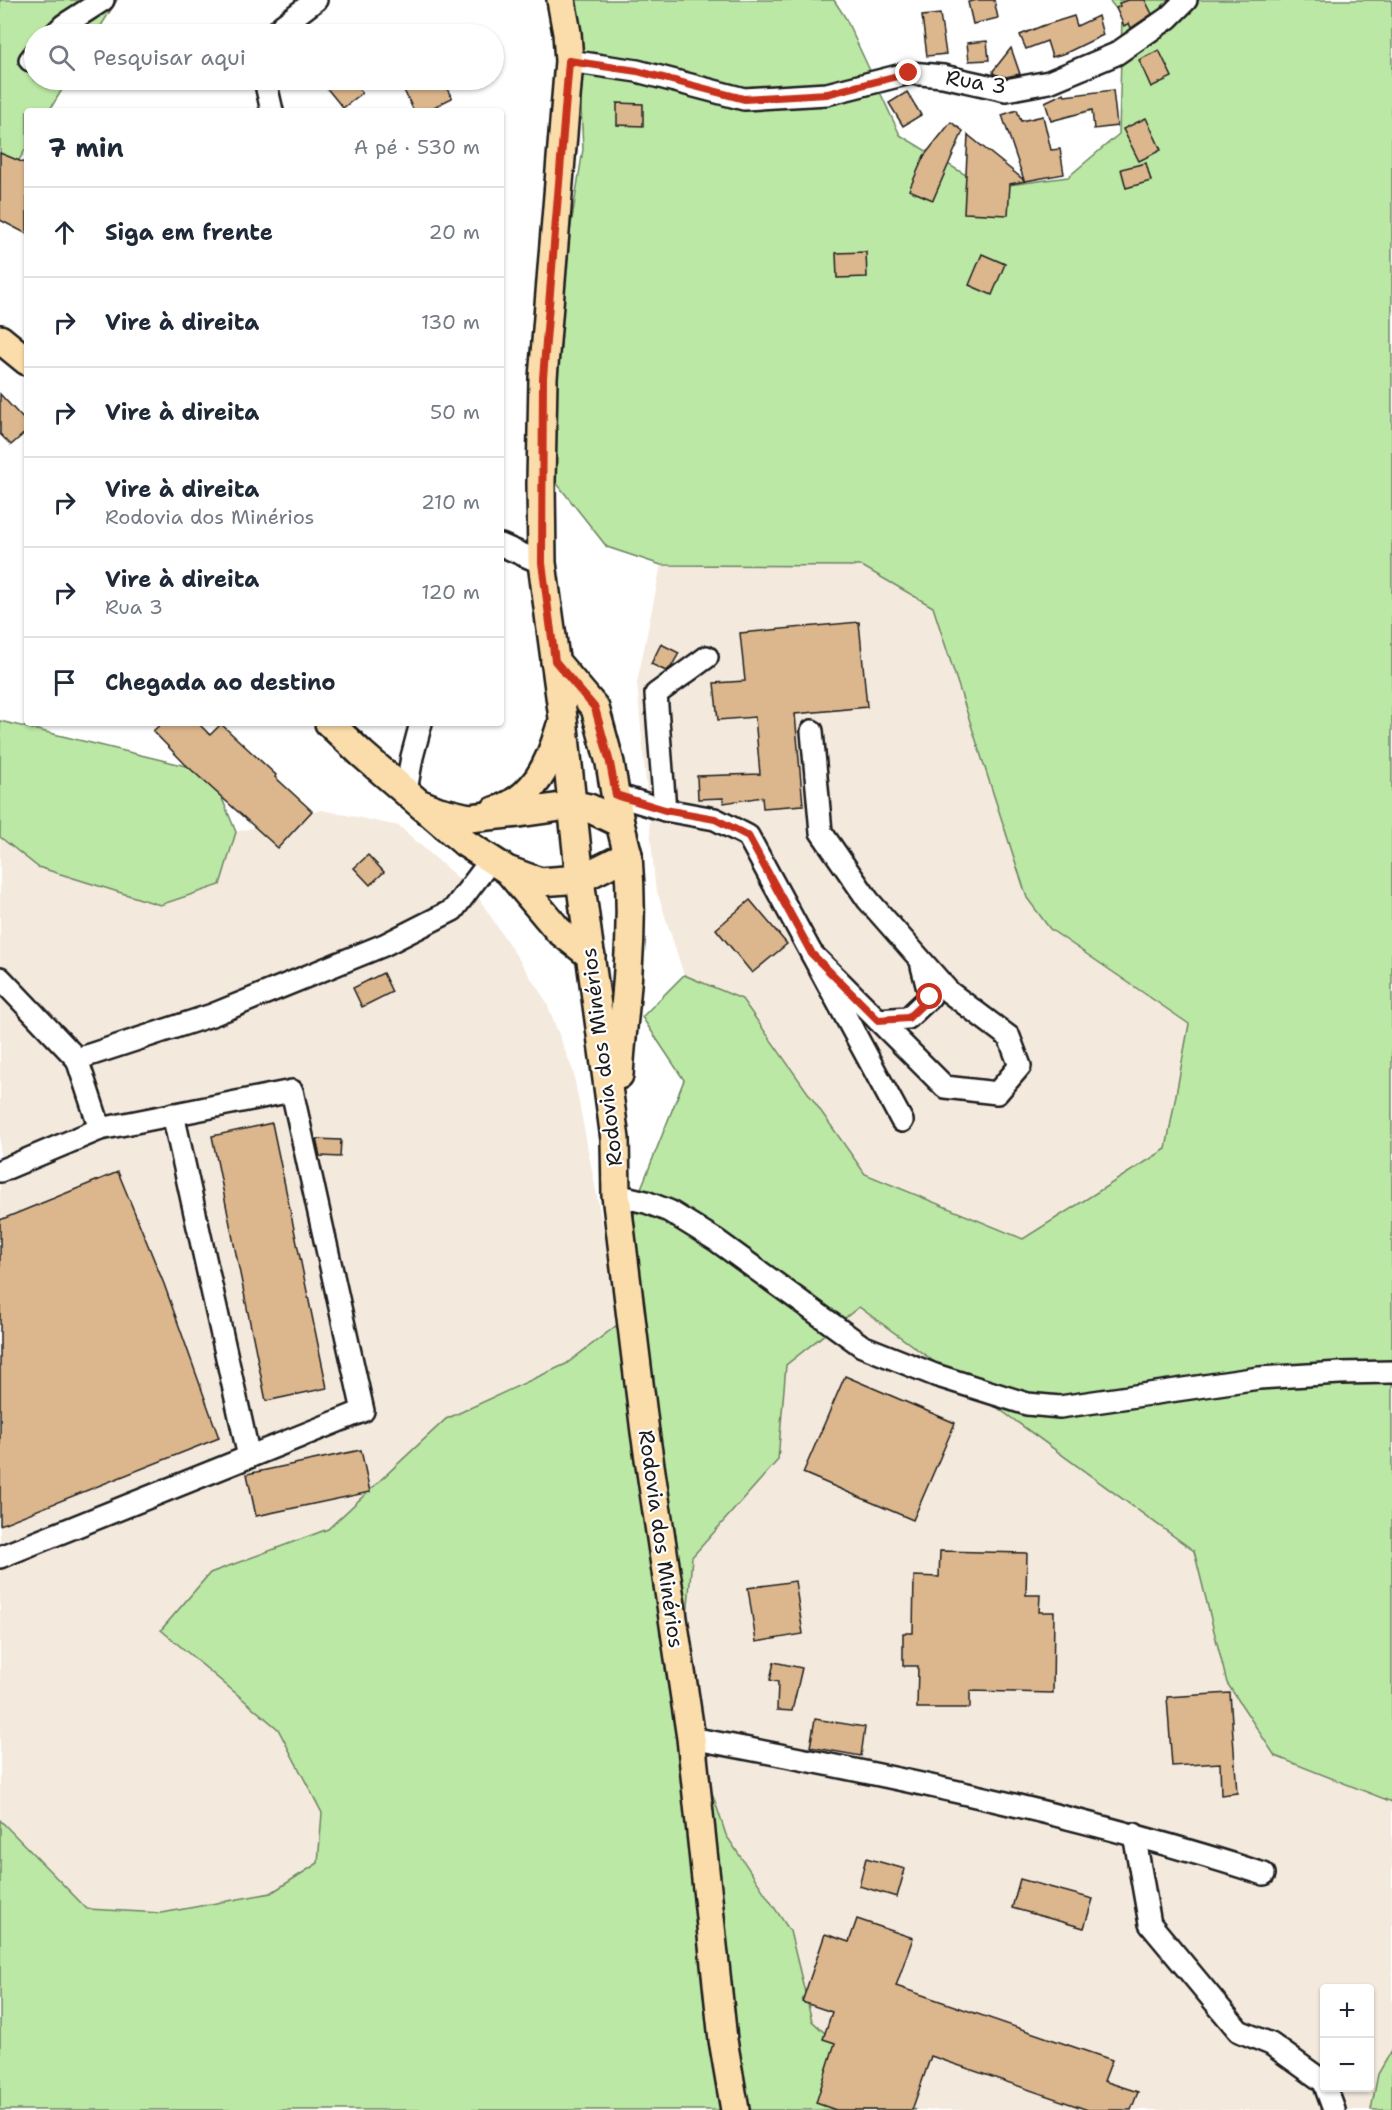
<!DOCTYPE html>
<html lang="pt">
<meta charset="utf-8">
<style>
body{margin:0;font-family:"Shantell Sans",sans-serif;background:#f6f6f7;color:#1f2937}
.controls{position:absolute;right:18px;bottom:18px;display:grid;overflow:hidden;border-radius:6px;box-shadow:0 2px 4px #0004}
.controls button{width:54px;height:54px;display:grid;place-items:center;padding:0;border:0;border-bottom:2px solid #e0e1e3;background:#fff;color:#1f2937;font:30px sans-serif}
.stop{position:absolute;width:18px;height:18px;margin:-14px;border:4px solid #c8321e;border-radius:50%;background:#fff}
.stop.end{background:#c8321e;border-color:#fff;box-shadow:0 2px 6px #0008}
.list{margin:0;padding:0;list-style:none}
h2{display:flex;justify-content:space-between;align-items:center;height:78px;margin:0;padding:0 24px;font-size:26px}
h2 small{font-size:20px;font-weight:400;color:#747a83}
.list li{display:grid;grid-template-columns:39px 1fr auto;gap:18px;align-items:center;box-sizing:border-box;height:90px;padding:0 24px;border-top:2px solid #e0e1e3}
.list b{display:block;font-size:22px;white-space:nowrap}
.list p{margin:0;font-size:20px;white-space:nowrap;color:#747a83}
.list em{font-size:20px;font-style:normal;color:#747a83}
.icon{flex:none;width:33px;height:33px;fill:none;stroke:currentColor;stroke-width:2;stroke-linecap:round;stroke-linejoin:round}
.map{position:relative;flex:none;width:1392px;height:2110px;overflow:hidden}
.search{position:absolute;background:#fff;box-shadow:0 2px 4px #0004;left:24px;top:24px;width:480px;height:66px;display:flex;align-items:center;gap:15px;box-sizing:border-box;padding:0 21px;border-radius:33px;color:#747a83;font-size:22px}
.panel{position:absolute;background:#fff;box-shadow:0 2px 4px #0004;left:24px;top:108px;width:480px;height:618px;border-radius:6px}
.map>svg:first-child{display:block}
.built{fill:#f4e9dd;fill-rule:evenodd}
.green{fill:#bce8a6;stroke:#6c8261;stroke-width:1.5}
.building{fill:#dcb78d;stroke:#1c1c1c;stroke-width:1.5}
.lines{fill:none;stroke-linecap:round;stroke-linejoin:round}
.minor-casing{stroke:#1c1c1c;stroke-width:26}
.major-casing{stroke:#1c1c1c;stroke-width:32}
.minor{stroke:#fff;stroke-width:21}
.major{stroke:#fbddab;stroke-width:27}
.route{stroke:#c8321e;stroke-width:8}
.labels{text-anchor:middle;dominant-baseline:central;stroke-width:4.5;stroke-linejoin:round;paint-order:stroke}
.street-label{font-size:21px;fill:#1c1c1c;stroke:#fff}
</style>
<div class="map">
<svg width="1392" height="2110" viewBox="0 0 1392 2110">
<rect width="100%" height="100%" fill="#fff"/>
<filter id="ink" filterUnits="userSpaceOnUse"><feTurbulence type="fractalNoise" baseFrequency=".0167" numOctaves="2"/><feDisplacementMap in="SourceGraphic" scale="12" xChannelSelector="R" yChannelSelector="G"/><feConvolveMatrix kernelMatrix="1 2 1 2 8 2 1 2 1" color-interpolation-filters="sRGB"/></filter>
<g filter="url(#ink)">
<g class="built">
<path d="M661,565L862,566L933,607L1027,898L1051,929L1189,1024L1166,1150L1024,1239L865,1174L742,999L684,975L655,885L637,683Z"/>
<path d="M322,810L399,826L476,894L546,1001L573,1071L621,1322L566,1364L446,1419L328,1529L210,1573L161,1630L278,1729L322,1813L318,1863L271,1893L162,1913L87,1909L0,1820V837L38,867L220,885L236,832Z"/>
<path d="M859,1307L1194,1551L1227,1683L1275,1756L1392,1802V2050L1378,2074L1371,2110H916L900,2103L812,2021L790,1931L726,1835L706,1774L687,1619L692,1557L778,1460L786,1365ZM1324,1988H1370V2088H1324Z"/>
</g>
<g class="green">
<path d="M0,0H117L96,34H34V80H68L49,111H27V147L8,178L0,182Z"/>
<path d="M576,0H834L845,17L900,135L987,188L1068,177L1119,134L1122,16L1109,0H1392V1802L1275,1756L1227,1683L1194,1551L859,1307L786,1365L778,1460L692,1557L687,1619L706,1774L726,1835L790,1931L812,2021L900,2103L916,2110H0V1820L87,1909L162,1913L271,1893L318,1863L322,1813L278,1729L161,1630L210,1573L328,1529L446,1419L566,1364L621,1322L636,1201L684,1080L642,1017L684,975L742,999L865,1174L1023,1239L1166,1149L1189,1024L1050,929L1027,898L933,607L862,566L661,565L607,547L551,476L549,365L583,149Z"/>
<path d="M0,721L211,772L236,832L220,885L160,905L38,867L0,837Z"/>
<path d="M1392,2050V2110H1371L1378,2074Z"/>
</g>
<g class="building">
<path d="M977,0H994L998,18L973,24L968,2Z"/>
<path d="M1129,0H1145L1152,14L1131,28L1129,23L1124,26L1116,8L1120,6L1119,3Z"/>
<path d="M940,14L946,54L927,56L922,16Z"/>
<path d="M1074,16L1077,26L1098,16L1103,35L1066,53L1052,57L1047,41L1026,49L1020,35L1042,26Z"/>
<path d="M987,41L989,60L969,61L967,43Z"/>
<path d="M1011,48L1020,74L1006,77L994,74L993,71Z"/>
<path d="M1159,50L1172,77L1151,87L1139,60Z"/>
<path d="M320,80H352L362,93L343,108Z"/>
<path d="M399,80H442L452,98L426,111H414Z"/>
<path d="M1113,90L1117,126L1094,129L1092,110L1051,121L1045,102L1064,93L1065,96Z"/>
<path d="M907,92L921,115L903,126L889,103Z"/>
<path d="M617,103L643,104V126L617,125Z"/>
<path d="M1017,110L1021,121L1043,116L1051,150L1060,149L1064,174L1010,184L1008,215L964,213L968,135L1024,180L1002,115Z"/>
<path d="M1146,118L1161,150L1139,161L1123,129Z"/>
<path d="M951,122L963,131L933,200L909,190L924,156Z"/>
<path d="M0,153L27,164V234L0,220Z"/>
<path d="M1146,163L1151,181L1126,188L1121,169Z"/>
<path d="M866,252L867,277L837,278L836,253Z"/>
<path d="M982,254L1005,264L992,295L969,285Z"/>
<path d="M0,394L27,423V431L11,445L0,434Z"/>
<path d="M859,622L867,707L795,714L803,805L763,808L762,797L724,803L723,798L698,799L697,776L760,774L755,717L718,720L714,683L745,681L740,633Z"/>
<path d="M661,644L679,653L671,667L666,671L651,664Z"/>
<path d="M162,723H198L210,735L221,724L276,775L275,777L312,811L278,848L185,764L153,731Z"/>
<path d="M368,855L384,872L370,885L354,868Z"/>
<path d="M750,900L787,944L752,973L716,929Z"/>
<path d="M383,973L392,992L362,1007L353,988Z"/>
<path d="M272,1123L327,1388L266,1401L212,1136Z"/>
<path d="M316,1139L341,1140L340,1157L320,1156Z"/>
<path d="M118,1172L164,1284L219,1438L0,1525V1220Z"/>
<path d="M845,1376L955,1423L913,1520L803,1473Z"/>
<path d="M361,1450L370,1492L256,1516L247,1474Z"/>
<path d="M940,1551L1027,1553L1026,1595H1040L1039,1612H1054L1053,1693L970,1691V1708H917L918,1666H903V1633H913L914,1576L939,1577Z"/>
<path d="M795,1581L803,1634L756,1642L748,1588Z"/>
<path d="M774,1662L802,1668L792,1711L777,1710L778,1682L770,1680Z"/>
<path d="M1230,1693L1237,1793L1221,1795L1220,1763L1172,1766L1167,1697Z"/>
<path d="M815,1719L865,1727L861,1756L810,1747Z"/>
<path d="M866,1858L905,1869L897,1897L859,1886Z"/>
<path d="M1020,1879L1093,1899L1084,1928L1012,1908Z"/>
<path d="M857,1919L913,1938L896,1986L1112,2060L1104,2081L1138,2092L1131,2110H1088L931,2056L912,2110H836L816,2103L835,2043L823,2039L832,2012L802,2002L825,1934L849,1942Z"/>
</g>
<g class="lines">
<defs>
<g id="minor">
<path d="M55,34L64,25L103,0"/>
<path d="M275,34L283,25L316,0"/>
<path d="M30,60L34,55"/>
<path d="M569,61L637,71L744,99L827,94L910,73L943,76L1006,90L1049,82L1116,54L1168,18L1186,0"/>
<path d="M265,80L272,111"/>
<path d="M501,545L542,563"/>
<path d="M812,731L821,832L868,900L949,992L1009,1037L1020,1066L997,1093L945,1087L812,954"/>
<path d="M406,791L412,757L421,723"/>
<path d="M616,795L665,810L715,819L748,836L902,1121"/>
<path d="M665,810L656,694L707,657"/>
<path d="M0,978L77,1059L100,1129"/>
<path d="M878,1020L908,1018L930,997L922,966"/>
<path d="M77,1059L212,1015L384,945L453,910L491,860"/>
<path d="M173,1114L249,1457"/>
<path d="M0,1171L100,1129L292,1091L363,1411L0,1557"/>
<path d="M616,1195L646,1202L669,1211L716,1240L862,1346L935,1375L1027,1404L1060,1407L1259,1378L1340,1373L1392,1372"/>
<path d="M691,1738C884,1774 1078,1814 1264,1874"/>
<path d="M1134,1834L1150,1924L1239,2031L1271,2044L1324,2082"/>
<path d="M1326,2088L1334,2110"/>
</g>
<g id="major">
<path d="M561,0L567,33L569,61L543,378L541,483L542,563L563,718L580,879L615,1139L616,1195L645,1432L691,1738L723,2040L735,2110"/>
<path d="M0,339L27,361"/>
<path d="M555,661L595,708L610,763L620,823"/>
<path d="M329,723L362,754L465,843L507,870L540,882L580,879L628,855L620,823L589,808L575,805L519,813L469,818L439,811L419,803"/>
<path d="M494,811C534,800 550,763 560,728"/>
<path d="M510,873L558,930L591,956"/>
<path d="M619,1075C621,1040 626,1005 628,970C631,931 631,893 628,855"/>
</g>
</defs>
<use href="#minor" class="minor-casing"/>
<use href="#major" class="major-casing"/>
<use href="#minor" class="minor"/>
<use href="#major" class="major"/>
</g>
</g>
<g class="lines" filter="url(#ink)">
<path class="route" d="M909,73L827,94L744,99L637,71L569,61L543,378L542,563L555,661L595,708L610,763L616,795L665,810L715,819L748,836L812,954L878,1020L908,1018L930,997"/>
</g>
<g class="labels">
<g class="street-label">
<text transform="translate(976 82) rotate(9)">Rua 3</text>
<text transform="translate(602 1057) rotate(-97)">Rodovia dos Minérios</text>
<text transform="translate(661 1539) rotate(82)">Rodovia dos Minérios</text>
</g>
</g>
</svg>
<div class="controls">
<button>+</button>
<button>−</button>
</div>
<div class="stop" style="left:930px;top:997px"></div>
<div class="stop end" style="left:909px;top:73px"></div>
<div class="search"><svg class="icon" aria-label="search" viewBox="0 0 24 24"><circle cx="10" cy="10" r="6"/><path d="M15 15l6 6"/></svg>Pesquisar aqui</div>
<section class="panel">
<h2>7 min<small>A pé · 530 m</small></h2>
<ul class="list">
<li><svg class="icon" aria-label="ahead" viewBox="0 0 24 24"><path d="M12 20V5M6 11l6-6 6 6"/></svg><div><b>Siga em frente</b></div><em>20 m</em></li>
<li><svg class="icon" aria-label="right" viewBox="0 0 24 24"><path d="M7 20v-9h11M14 6l5 5-5 5"/></svg><div><b>Vire à direita</b></div><em>130 m</em></li>
<li><svg class="icon" aria-label="right" viewBox="0 0 24 24"><path d="M7 20v-9h11M14 6l5 5-5 5"/></svg><div><b>Vire à direita</b></div><em>50 m</em></li>
<li><svg class="icon" aria-label="right" viewBox="0 0 24 24"><path d="M7 20v-9h11M14 6l5 5-5 5"/></svg><div><b>Vire à direita</b><p>Rodovia dos Minérios</p></div><em>210 m</em></li>
<li><svg class="icon" aria-label="right" viewBox="0 0 24 24"><path d="M7 20v-9h11M14 6l5 5-5 5"/></svg><div><b>Vire à direita</b><p>Rua 3</p></div><em>120 m</em></li>
<li><svg class="icon" aria-label="arrive" viewBox="0 0 24 24"><path d="M6 21V4h12l-3 4 3 4H6"/></svg><div><b>Chegada ao destino</b></div></li>
</ul>
</section>
</div>
